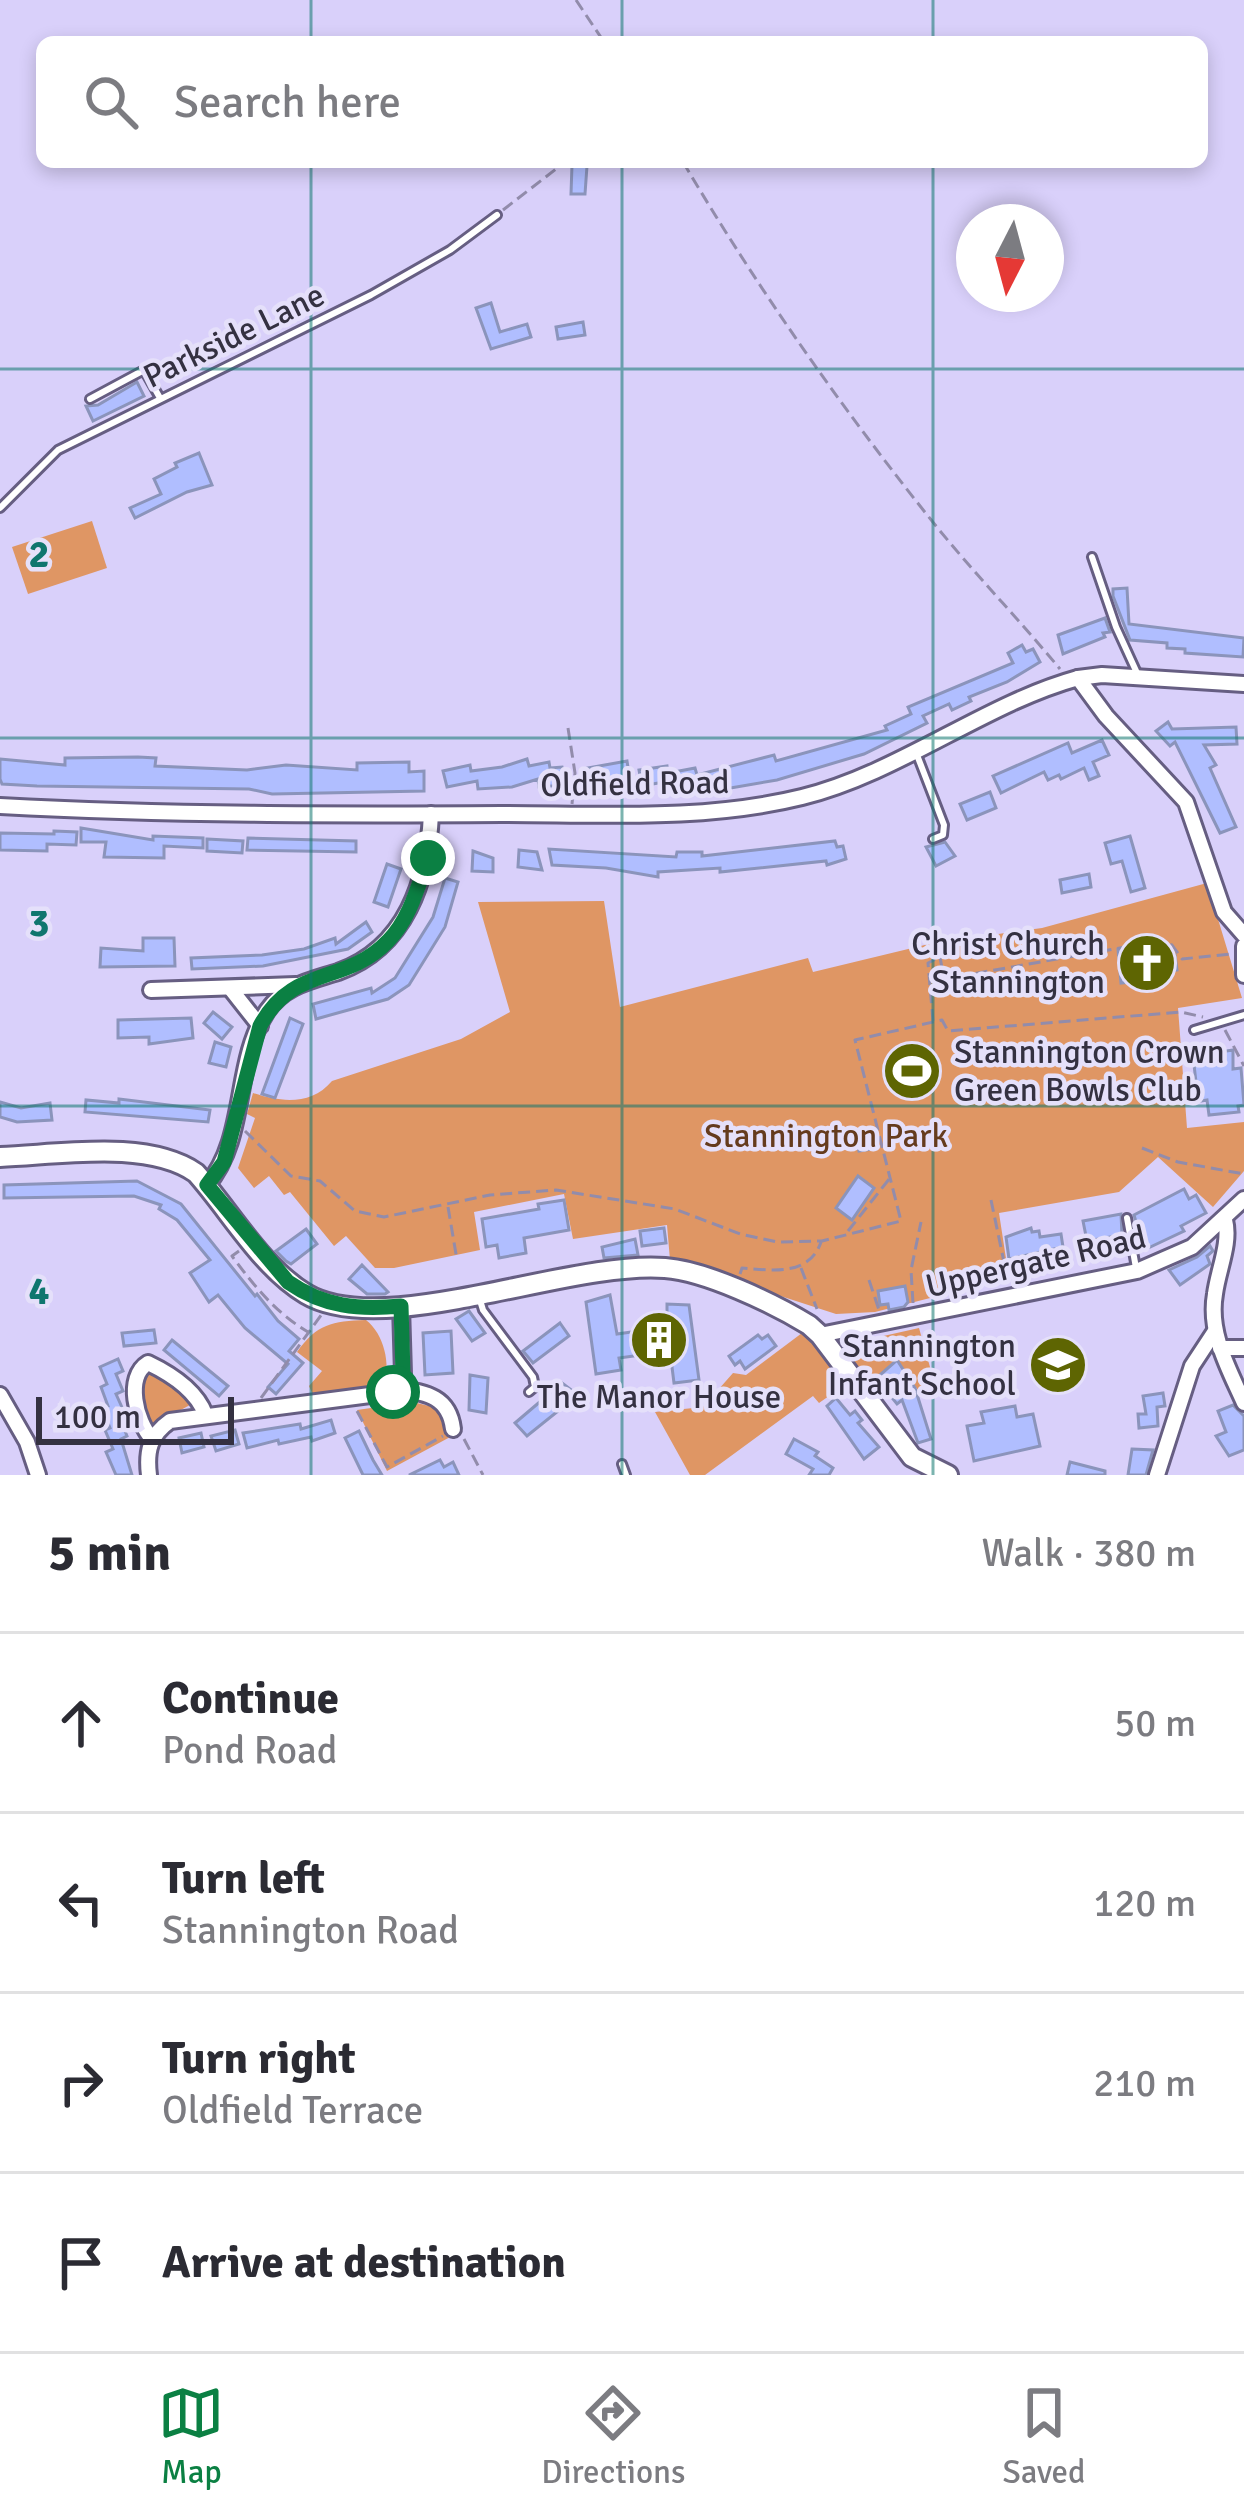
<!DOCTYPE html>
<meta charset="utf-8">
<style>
body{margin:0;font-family:Signika,sans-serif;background:#f7f7f7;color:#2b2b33}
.compass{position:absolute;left:956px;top:204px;width:108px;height:108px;border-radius:50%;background:#fff;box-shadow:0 6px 18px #0003;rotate:186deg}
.scale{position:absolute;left:36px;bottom:30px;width:198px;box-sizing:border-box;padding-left:12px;border:6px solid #343141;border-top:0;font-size:33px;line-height:42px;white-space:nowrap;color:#343141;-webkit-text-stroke:9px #e5e0fa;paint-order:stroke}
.stop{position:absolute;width:36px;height:36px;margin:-27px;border:9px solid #0b8043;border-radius:50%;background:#fff}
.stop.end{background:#0b8043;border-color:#fff;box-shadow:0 3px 12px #0008}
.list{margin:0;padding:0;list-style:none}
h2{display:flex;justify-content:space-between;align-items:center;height:156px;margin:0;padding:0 48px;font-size:51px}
h2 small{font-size:39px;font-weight:400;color:#7c7c81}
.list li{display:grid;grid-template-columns:78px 1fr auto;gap:36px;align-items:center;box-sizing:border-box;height:180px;padding:0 48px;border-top:3px solid #e1e1e2}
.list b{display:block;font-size:45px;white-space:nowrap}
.list p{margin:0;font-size:39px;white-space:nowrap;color:#7c7c81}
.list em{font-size:39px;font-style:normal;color:#7c7c81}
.icon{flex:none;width:66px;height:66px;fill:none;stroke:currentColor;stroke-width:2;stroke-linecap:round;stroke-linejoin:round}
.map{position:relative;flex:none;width:1244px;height:1475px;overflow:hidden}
.search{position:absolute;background:#fff;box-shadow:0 6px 18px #0003;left:36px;right:36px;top:36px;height:132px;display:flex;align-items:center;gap:30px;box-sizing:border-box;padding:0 42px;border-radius:18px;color:#7c7c81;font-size:45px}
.sheet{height:876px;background:#fff}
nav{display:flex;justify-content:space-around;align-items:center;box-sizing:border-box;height:168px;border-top:3px solid #e1e1e2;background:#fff;font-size:33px;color:#7c7c81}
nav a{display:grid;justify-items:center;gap:6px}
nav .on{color:#0b8043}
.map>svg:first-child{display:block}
.green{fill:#df9664}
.building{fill:#b0beff;stroke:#8b94bb;stroke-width:3}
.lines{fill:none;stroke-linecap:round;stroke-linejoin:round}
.service-casing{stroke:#665e82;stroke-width:12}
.minor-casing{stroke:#665e82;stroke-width:20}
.secondary-casing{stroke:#665e82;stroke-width:24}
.path{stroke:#928cab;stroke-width:3;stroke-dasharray:12 6;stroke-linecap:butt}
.service{stroke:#fff;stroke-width:6}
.minor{stroke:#fff;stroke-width:14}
.secondary{stroke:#fff;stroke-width:18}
.route{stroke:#0b8043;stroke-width:15}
.grid{fill:none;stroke:#0f766e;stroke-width:3;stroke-opacity:0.55}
.labels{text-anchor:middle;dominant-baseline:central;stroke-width:9;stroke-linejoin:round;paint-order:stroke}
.street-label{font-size:33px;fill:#343141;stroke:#e5e0fa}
.poi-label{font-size:33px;fill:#343141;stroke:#e5e0fa;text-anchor:end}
.park-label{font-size:33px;fill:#653b1d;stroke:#e5e0fa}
.grid-label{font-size:39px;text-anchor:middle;font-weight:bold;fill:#0f766e;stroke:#e5e0fa;stroke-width:9;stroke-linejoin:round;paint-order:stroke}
</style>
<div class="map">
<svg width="1244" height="1475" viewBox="0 0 1244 1475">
<rect width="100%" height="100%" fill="#d9d0fa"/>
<g class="green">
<path d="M92,521L107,568L28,594L12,547Z"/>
<path d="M1207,883L1242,998L1178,1008L1187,1128L1244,1122V1171L1213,1207L1158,1157L1119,1192L999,1213L1009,1278L875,1312L836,1314L670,1260L667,1225L573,1239L564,1194L474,1212L480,1250L394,1268H375L346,1236L334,1246L290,1192L284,1195L269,1176L254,1188L238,1168L255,1118L247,1114L253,1093C280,1102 311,1106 332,1081L461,1039L510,1012L478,902L604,901L620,1007L808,958L813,972L933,943L1042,928Z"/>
<path d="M366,1320C384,1334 391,1364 384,1385L312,1393L309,1386L322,1371L297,1352C317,1324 332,1321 366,1320Z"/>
<path d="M919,1328L937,1392L923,1397L897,1361L869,1384L839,1346Z"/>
<path d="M806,1330L846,1384L819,1403L813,1396L705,1475H690L655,1412L703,1407L733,1373L746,1375Z"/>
<path d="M151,1370L187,1396L190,1405L149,1427L142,1415L141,1374Z"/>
<path d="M413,1402L441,1409L452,1436L387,1471L357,1410Z"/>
</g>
<g class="building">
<path d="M572,165L587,166L585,194H571Z"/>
<path d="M491,303L500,332L527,324L531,337L491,349L476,308Z"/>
<path d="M583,322L585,335L558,339L556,327Z"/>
<path d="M137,382L144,396L93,421L86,406L98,405Z"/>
<path d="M199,453L212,485L187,492L135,518L130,508L161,494L154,479L177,467L175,463Z"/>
<path d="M1127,588L1129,624L1244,638L1243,657L1185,653V649L1167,648V643L1130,640L1113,596V589Z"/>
<path d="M1105,618L1110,632L1103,633L1105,637L1063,654L1058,635Z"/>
<path d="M1022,645L1026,652L1033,649L1040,662L1007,682L969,697L971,701L952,710L949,704L923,716L927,723L864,754L777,780L713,791L711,784L677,790L674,772L695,768L697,775L774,755L776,761L887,730L885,726L911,714L908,707L1013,663L1008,653Z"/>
<path d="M1168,722L1172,729L1236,727L1237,744L1204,745L1216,765L1210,768L1236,827L1220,833L1175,742L1170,746L1156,731Z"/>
<path d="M1102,740L1109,755L1093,762L1099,776L1089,780L1084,768L1061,779L1059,775L1048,780L1044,772L1001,793L993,776L1068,743L1072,753Z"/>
<path d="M138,757L156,758L155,766L247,770L286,765L357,770V763L409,762V772L424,771V791L272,794L249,789L37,786L2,784L0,779V759L65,765V758Z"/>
<path d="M527,759L529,766L549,762L550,768L562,767L565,785L539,787L538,779L512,787L478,789L477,781L447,787L443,771L470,765L471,771L502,767Z"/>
<path d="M627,761L630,780L597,786L596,778L590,779L588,768Z"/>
<path d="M667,766L669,781L642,786L639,770Z"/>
<path d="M990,792L996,808L967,820L960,804Z"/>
<path d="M81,828L153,840V836L203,838V848L164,846V858L104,857L106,842H81Z"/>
<path d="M54,831L77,832L76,845L47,844V851L0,850V833L54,834Z"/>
<path d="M1130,836L1145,888L1131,892L1122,861L1111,864L1105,843Z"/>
<path d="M248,838L356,841V852L247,850Z"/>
<path d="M207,839L243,841L242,853L207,851Z"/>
<path d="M835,841L837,847L843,846L846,859L827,865L826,861L720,872V868L658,872V877L606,868L552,865L549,849L676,857L677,852H702V856Z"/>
<path d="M945,842L955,856L936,866L926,847Z"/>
<path d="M519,850L537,852L542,870L518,867Z"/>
<path d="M473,851L493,858V872L472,871Z"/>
<path d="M387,864L401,869L388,907L374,902Z"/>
<path d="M1089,874L1091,887L1062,893L1060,880Z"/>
<path d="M445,878L458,882L445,927L409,985L388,999L316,1019L313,1004L371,988L372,993L395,978L433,917Z"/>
<path d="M366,922L372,932L348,949L263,966L192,969L191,958L262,955L304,949L335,938L336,944Z"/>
<path d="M143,938H174L175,966L100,967L101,948L143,951Z"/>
<path d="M1166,945V955H1175L1177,970L1169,971L1170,978L1121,983L1118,949Z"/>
<path d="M213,1012L232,1027L222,1039L204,1023Z"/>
<path d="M191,1018L193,1038L149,1044V1037L118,1038V1020Z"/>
<path d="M290,1018L303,1024L275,1098L262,1094Z"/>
<path d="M215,1042L231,1047L226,1067L209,1063Z"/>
<path d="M1233,1050V1069L1241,1068L1244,1105L1238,1106L1239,1112L1209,1115L1207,1100L1201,1101L1197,1091L1193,1056Z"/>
<path d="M119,1099L210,1110L208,1122L85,1112L86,1100L119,1103Z"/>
<path d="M0,1102L21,1108L50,1103L52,1120L17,1122L0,1117Z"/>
<path d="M868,1128L872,1149L859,1151L854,1130Z"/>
<path d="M858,1176L874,1188L852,1220L836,1208Z"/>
<path d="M137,1181L181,1204L255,1296L257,1294L278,1321L299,1339L289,1351L303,1363L276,1394L268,1387L288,1364L245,1328L218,1295L209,1302L190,1273L210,1260L177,1220L159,1209L161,1205L134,1196L4,1198V1185Z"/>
<path d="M1184,1189L1189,1199L1196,1195L1206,1213L1181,1226L1184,1231L1144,1250L1134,1215Z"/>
<path d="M564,1200L569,1230L524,1238L526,1253L499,1258L497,1245L486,1247L482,1219L539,1209L538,1204Z"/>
<path d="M1121,1214L1122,1235L1087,1241L1083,1221Z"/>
<path d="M664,1228L666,1243L642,1246L640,1231Z"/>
<path d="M1031,1228L1032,1232L1039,1231L1040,1237L1061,1234L1063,1247L1009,1259L1006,1237Z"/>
<path d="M306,1229L317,1244L291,1264L286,1261L276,1251Z"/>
<path d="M635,1239L638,1255L604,1258L602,1247Z"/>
<path d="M1210,1246L1213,1251L1207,1256L1210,1264L1180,1285L1169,1270L1197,1257Z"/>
<path d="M362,1265L388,1292L385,1294H367L349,1279Z"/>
<path d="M905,1286L908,1302L904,1307L889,1310L888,1304L880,1305L878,1291Z"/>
<path d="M610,1295L617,1334L667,1327V1304L689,1305L699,1380L674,1383L670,1351L619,1358L621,1370L596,1374L586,1302Z"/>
<path d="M469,1311L485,1333L472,1341L456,1319Z"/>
<path d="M560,1323L569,1336L533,1363L523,1351Z"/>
<path d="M154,1330L156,1343L124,1346L122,1333Z"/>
<path d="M451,1331L453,1373L425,1375L423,1333Z"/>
<path d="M758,1335L762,1339L768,1335L776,1346L745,1369L740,1361L735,1365L729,1356Z"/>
<path d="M172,1340L228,1386L219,1396L164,1350Z"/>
<path d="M118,1359L123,1371L116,1374L123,1391L116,1394L125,1414L119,1416L127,1436L121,1439L132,1475H116L106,1452L113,1449L105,1430L110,1428L102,1408L108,1406L101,1387L107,1384L100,1367Z"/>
<path d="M897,1360L915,1388L931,1439L918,1443L902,1400L897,1404L885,1389L881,1393L872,1382Z"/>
<path d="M470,1375L488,1378L486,1413L469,1410Z"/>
<path d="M562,1383L578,1395L527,1436L515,1423Z"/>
<path d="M1163,1393L1165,1406L1157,1407L1158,1426L1139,1428L1138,1414H1146L1143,1396Z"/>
<path d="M836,1398L850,1415L855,1411L862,1420L858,1423L879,1447L864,1459L827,1406Z"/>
<path d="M1233,1405L1244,1416V1450L1229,1456L1216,1436L1226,1432L1218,1411Z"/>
<path d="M1015,1406L1017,1417L1033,1414L1040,1446L974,1461L967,1426L984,1423L981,1412Z"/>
<path d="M331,1420L335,1433L312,1441L311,1437L279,1444L278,1440L247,1448L243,1433L300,1424L301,1429Z"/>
<path d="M235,1430L239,1444L216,1451L211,1436Z"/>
<path d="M359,1431L373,1460L382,1475H363L345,1438Z"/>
<path d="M201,1433L204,1447L182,1453L179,1438Z"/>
<path d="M794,1439L818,1452L815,1456L833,1468L829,1475H809L813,1469L786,1454Z"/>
<path d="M1132,1449L1153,1450L1146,1475H1128Z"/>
<path d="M440,1460L444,1467L453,1462L459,1475H409Z"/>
<path d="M1070,1462L1105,1471V1475H1067Z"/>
</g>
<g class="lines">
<defs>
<g id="service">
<path d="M90,399L144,370L160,398"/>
<path d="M0,508L58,450L371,295L450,250L497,215"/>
<path d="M1092,557L1116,627L1137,673"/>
<path d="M917,755L944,825L943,835L933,839"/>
<path d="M1194,1030L1244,1015"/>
<path d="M1127,1218L1136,1268"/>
<path d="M479,1297L483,1310L533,1377L535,1387L529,1392"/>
<path d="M622,1464L626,1475"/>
</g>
<g id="minor">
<path d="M1078,678L1106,716L1186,802L1224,912L1244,935"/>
<path d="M0,806C167,815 335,815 502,814C601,814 705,821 802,797C899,773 984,704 1078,678L1102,675L1244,684"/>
<path d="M1244,946V975"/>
<path d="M230,988L260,1026"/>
<path d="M151,990L296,985"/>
<path d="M207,1185C248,1137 233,1063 267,1011C285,985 310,981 338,972C406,948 428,880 431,814"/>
<path d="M1225,1220C1231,1243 1218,1270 1215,1294C1208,1333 1229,1369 1244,1403"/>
<path d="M820,1335L1137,1271L1192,1247L1244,1199"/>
<path d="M1220,1348H1244"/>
<path d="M397,1388C426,1393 449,1396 453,1429"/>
<path d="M0,1395L27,1442L38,1475"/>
<path d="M152,1439C136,1421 125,1377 148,1363C171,1374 196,1390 205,1414"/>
<path d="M149,1475C146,1451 150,1435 170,1421L393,1392L403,1374L401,1306"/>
<path d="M1157,1475L1192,1366L1215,1331"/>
</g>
<path id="secondary" d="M0,1157C58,1155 147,1139 196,1173C230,1211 261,1267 306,1294C383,1340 569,1260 665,1268C706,1271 773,1303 809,1325L820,1335L912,1457L948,1475"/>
</defs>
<use href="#service" class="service-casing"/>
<use href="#minor" class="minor-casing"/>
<use href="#secondary" class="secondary-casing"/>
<g class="path">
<path d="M576,0L604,42"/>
<path d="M683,162C757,287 838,403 928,516C970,569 1017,617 1060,669"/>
<path d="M503,210L565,162"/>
<path d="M568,728L575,773L572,804"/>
<path d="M933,1021L928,963L940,957L944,979L1159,941L1172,945L1182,959L1230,954"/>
<path d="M1225,1030L1244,1066"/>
<path d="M245,1131L291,1176L320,1181L355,1211L384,1217L490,1195L556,1190L675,1209L740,1234L777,1242L822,1241L901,1221L855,1040L942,1020L948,1031L1181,1012L1203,1017"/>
<path d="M1142,1148L1178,1162L1244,1174"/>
<path d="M991,1200L1008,1281"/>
<path d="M448,1207L457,1260"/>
<path d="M848,1231L890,1178"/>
<path d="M239,1251L232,1256C254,1286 276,1313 308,1332"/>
<path d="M801,1268L817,1309"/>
<path d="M740,1274L742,1268C771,1270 809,1277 821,1242"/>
<path d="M869,1280L879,1310"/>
<path d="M913,1303L911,1270L921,1222"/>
<path d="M261,1398L322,1314"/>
<path d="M357,1411L387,1467L443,1436"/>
<path d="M464,1439L483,1475"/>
</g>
<use href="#service" class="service"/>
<use href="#minor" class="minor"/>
<use href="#secondary" class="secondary"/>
</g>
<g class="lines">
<path class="route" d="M393,1392L403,1374L401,1306C359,1310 324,1307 288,1282L207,1185L224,1162L260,1026C293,964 345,986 388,941C410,919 418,886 428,858"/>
</g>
<path class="grid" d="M311,0V42M622,0V42M933,0V42M311,162V1475M622,162V1475M933,162V1475M0,369H1244M0,738H1244M0,1106H1244"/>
<defs>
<symbol id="church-disc" viewBox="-11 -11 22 22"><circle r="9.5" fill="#5e6502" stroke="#e5e0fa"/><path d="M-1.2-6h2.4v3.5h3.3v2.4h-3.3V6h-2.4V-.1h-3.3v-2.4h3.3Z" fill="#fff"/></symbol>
<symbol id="stadium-disc" viewBox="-11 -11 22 22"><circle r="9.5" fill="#5e6502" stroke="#e5e0fa"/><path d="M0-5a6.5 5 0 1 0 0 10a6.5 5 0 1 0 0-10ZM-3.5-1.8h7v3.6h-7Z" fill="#fff"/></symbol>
<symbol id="building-disc" viewBox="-11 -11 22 22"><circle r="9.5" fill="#5e6502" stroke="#e5e0fa"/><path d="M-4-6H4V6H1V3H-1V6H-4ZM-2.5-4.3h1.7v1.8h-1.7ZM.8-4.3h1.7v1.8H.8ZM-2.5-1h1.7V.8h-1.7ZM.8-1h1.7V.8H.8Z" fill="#fff"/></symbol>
<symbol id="school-disc" viewBox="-11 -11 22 22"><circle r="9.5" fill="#5e6502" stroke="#e5e0fa"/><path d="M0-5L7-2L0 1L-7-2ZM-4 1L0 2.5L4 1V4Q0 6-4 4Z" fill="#fff"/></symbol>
</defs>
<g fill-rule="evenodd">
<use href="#church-disc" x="1114" y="930" width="66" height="66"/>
<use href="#stadium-disc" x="879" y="1038" width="66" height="66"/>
<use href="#building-disc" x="626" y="1307" width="66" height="66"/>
<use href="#school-disc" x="1025" y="1332" width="66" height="66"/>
</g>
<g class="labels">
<g class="street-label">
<text transform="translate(234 336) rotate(-26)">Parkside Lane</text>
<text transform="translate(635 784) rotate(-1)">Oldfield Road</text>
<text transform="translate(1036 1262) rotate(-13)">Uppergate Road</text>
</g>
<g class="poi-label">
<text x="1105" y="944">Christ Church<tspan x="1105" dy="38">Stannington</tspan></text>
<text x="954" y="1052" text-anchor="start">Stannington Crown<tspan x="954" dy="38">Green Bowls Club</tspan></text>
<text x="1016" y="1346">Stannington<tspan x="1016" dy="38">Infant School</tspan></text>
<text x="659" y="1397" text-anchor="middle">The Manor House</text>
</g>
<g class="park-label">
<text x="826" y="1136">Stannington Park</text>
</g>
</g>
<g class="grid-label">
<text x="39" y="567">2</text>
<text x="39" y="936">3</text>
<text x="39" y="1304">4</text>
</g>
</svg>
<svg class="compass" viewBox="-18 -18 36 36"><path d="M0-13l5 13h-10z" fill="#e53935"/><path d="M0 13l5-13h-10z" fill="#7c7c81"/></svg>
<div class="scale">100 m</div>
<div class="stop" style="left:393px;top:1392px"></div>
<div class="stop end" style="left:428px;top:858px"></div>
<div class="search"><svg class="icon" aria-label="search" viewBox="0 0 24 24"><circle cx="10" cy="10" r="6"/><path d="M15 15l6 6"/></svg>Search here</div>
</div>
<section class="sheet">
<h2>5 min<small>Walk · 380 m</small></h2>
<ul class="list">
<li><svg class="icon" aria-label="ahead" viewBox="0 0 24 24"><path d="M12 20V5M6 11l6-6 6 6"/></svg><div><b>Continue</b><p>Pond Road</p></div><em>50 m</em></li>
<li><svg class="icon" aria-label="left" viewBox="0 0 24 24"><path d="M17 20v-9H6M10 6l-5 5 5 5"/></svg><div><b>Turn left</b><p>Stannington Road</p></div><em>120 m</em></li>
<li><svg class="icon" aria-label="right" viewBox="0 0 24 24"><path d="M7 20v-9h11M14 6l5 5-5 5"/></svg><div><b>Turn right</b><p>Oldfield Terrace</p></div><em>210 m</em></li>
<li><svg class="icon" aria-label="arrive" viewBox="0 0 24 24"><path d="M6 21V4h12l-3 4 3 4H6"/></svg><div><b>Arrive at destination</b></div></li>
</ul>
</section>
<nav>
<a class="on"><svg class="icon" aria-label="map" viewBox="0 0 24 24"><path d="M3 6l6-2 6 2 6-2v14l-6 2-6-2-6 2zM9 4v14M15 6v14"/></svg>Map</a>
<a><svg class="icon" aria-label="directions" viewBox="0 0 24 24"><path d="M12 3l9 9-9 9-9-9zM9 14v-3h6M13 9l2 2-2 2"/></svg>Directions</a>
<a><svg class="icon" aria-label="saved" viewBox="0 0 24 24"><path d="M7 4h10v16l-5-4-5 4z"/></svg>Saved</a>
</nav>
